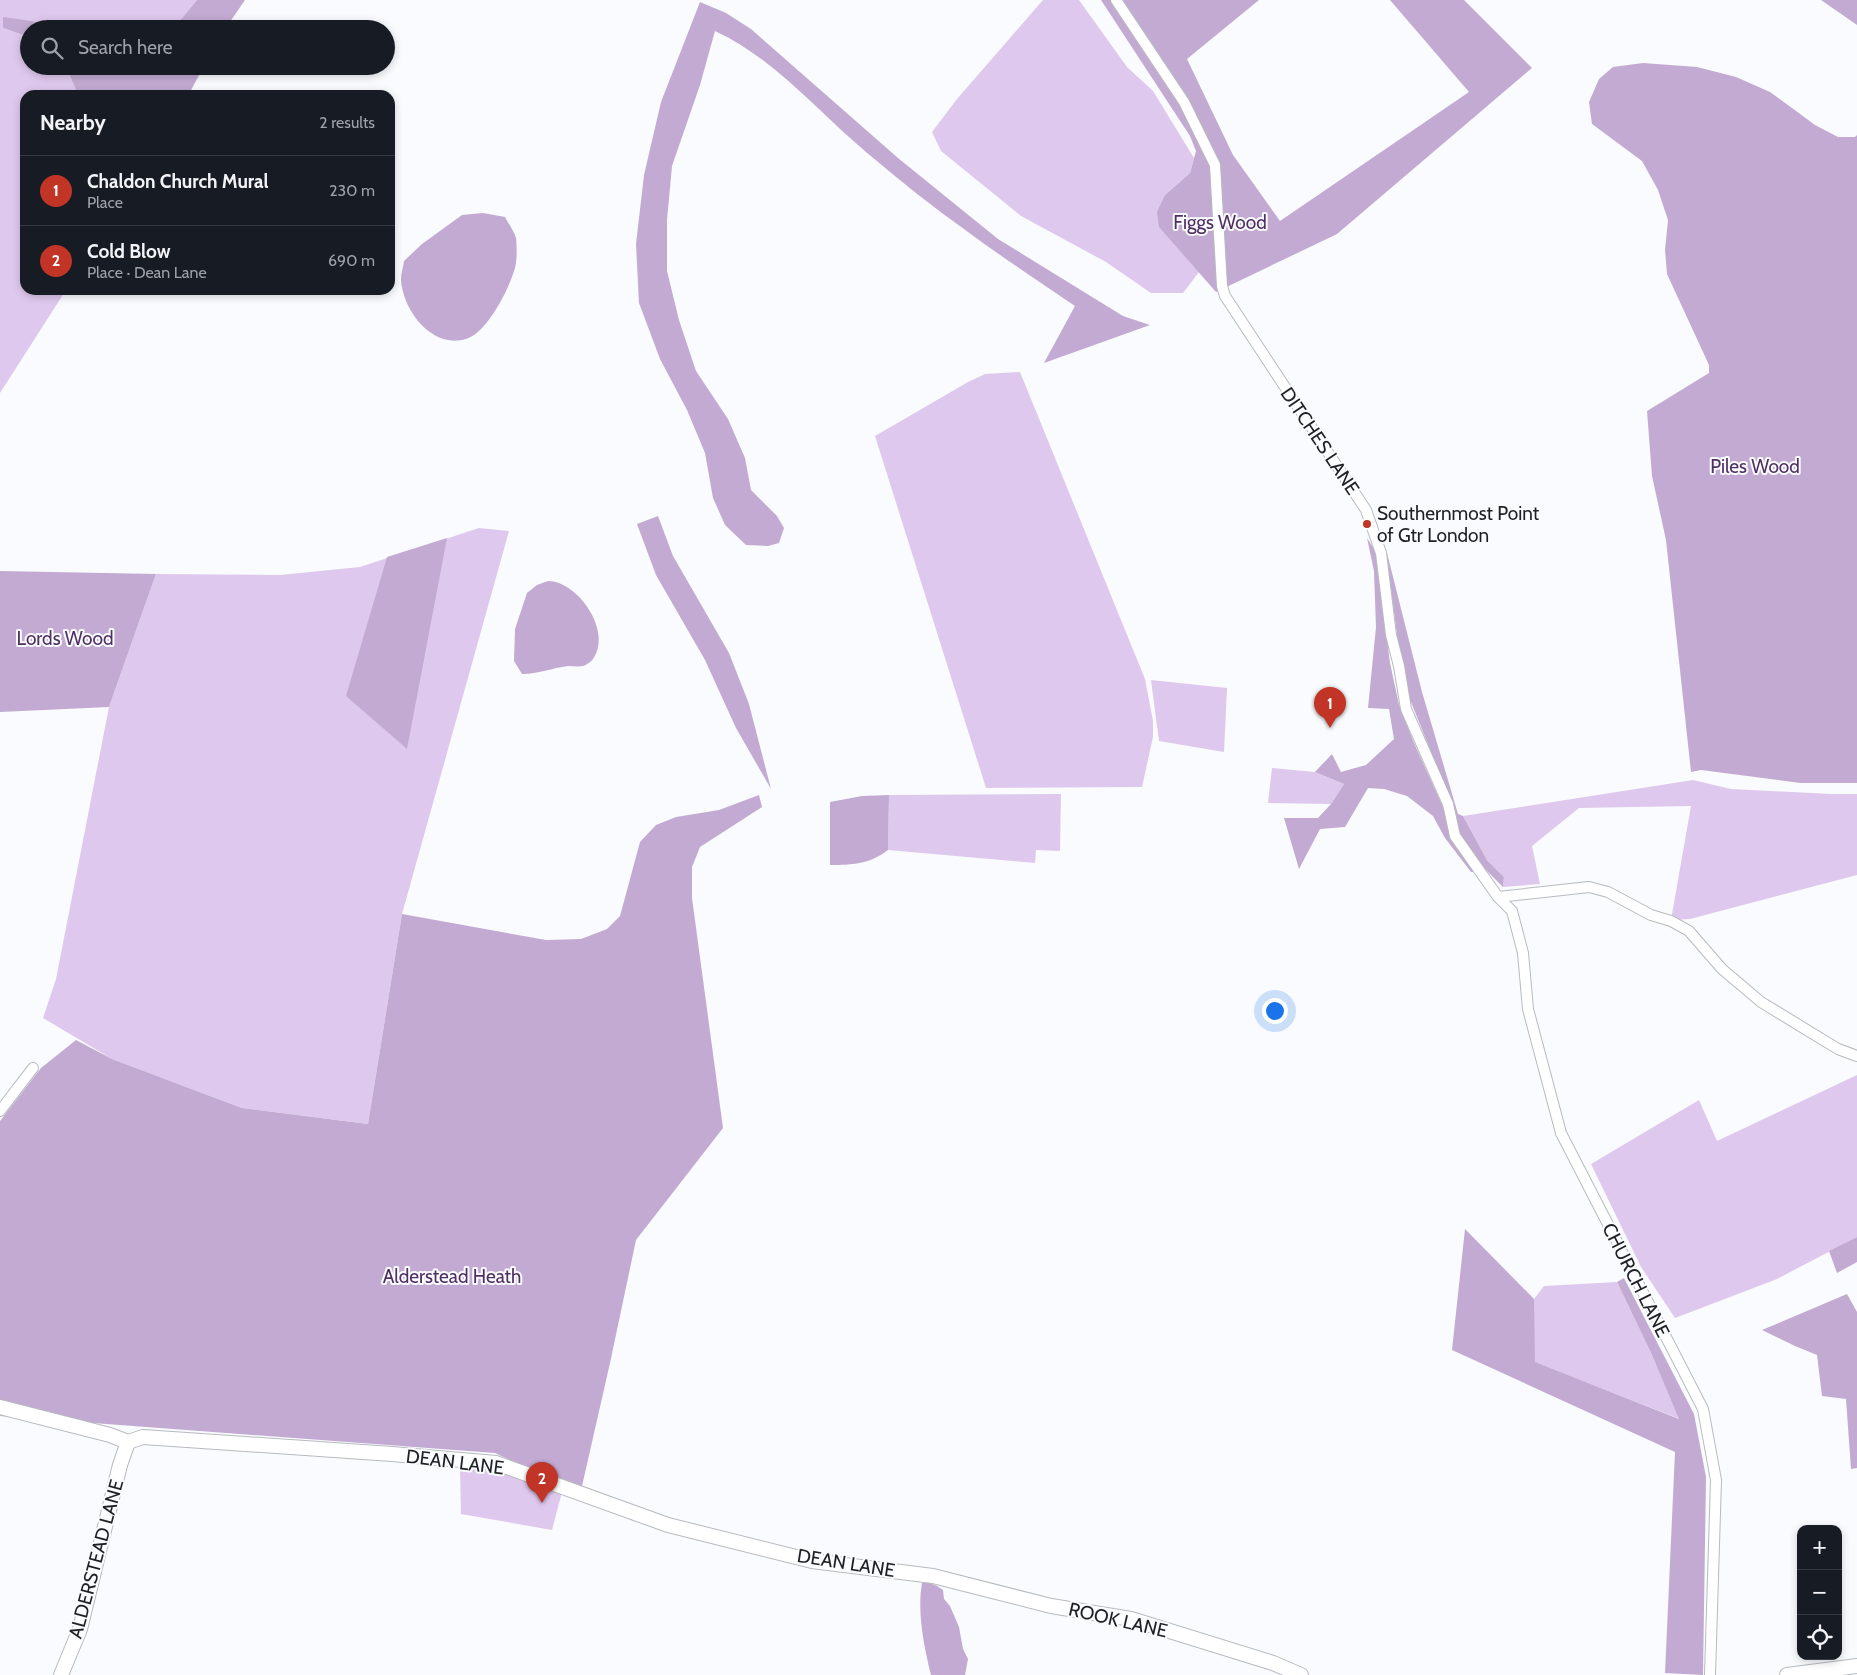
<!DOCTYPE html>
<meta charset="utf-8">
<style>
body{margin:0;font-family:Cabin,sans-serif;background:#20242c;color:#f1f3f6}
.controls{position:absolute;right:15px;bottom:15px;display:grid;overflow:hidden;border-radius:10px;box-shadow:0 2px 8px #0003}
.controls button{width:45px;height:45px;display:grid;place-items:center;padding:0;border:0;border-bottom:1px solid #363941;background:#171b24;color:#f1f3f6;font:25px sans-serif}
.you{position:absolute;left:1274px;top:1010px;width:18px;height:18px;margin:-12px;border:4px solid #fff;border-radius:50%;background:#1a73e8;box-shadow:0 0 0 8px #1a73e833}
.badge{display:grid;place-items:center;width:32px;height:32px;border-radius:50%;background:#c13426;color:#fff;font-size:16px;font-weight:700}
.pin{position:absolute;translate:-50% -41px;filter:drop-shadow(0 1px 2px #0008)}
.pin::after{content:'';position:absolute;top:26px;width:18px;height:15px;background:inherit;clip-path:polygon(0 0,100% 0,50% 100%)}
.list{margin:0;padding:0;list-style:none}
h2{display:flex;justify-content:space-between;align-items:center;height:65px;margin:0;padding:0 20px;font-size:21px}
h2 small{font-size:16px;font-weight:400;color:#9ea1a6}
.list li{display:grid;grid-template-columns:32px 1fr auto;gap:15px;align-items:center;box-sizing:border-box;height:70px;padding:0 20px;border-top:1px solid #363941}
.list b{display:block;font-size:19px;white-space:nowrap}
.list p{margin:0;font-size:16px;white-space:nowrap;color:#9ea1a6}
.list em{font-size:16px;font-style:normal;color:#9ea1a6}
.icon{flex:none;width:28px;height:28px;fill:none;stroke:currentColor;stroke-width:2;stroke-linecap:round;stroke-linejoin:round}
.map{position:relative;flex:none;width:1857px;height:1675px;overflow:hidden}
.search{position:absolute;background:#171b24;box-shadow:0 2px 8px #0003;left:20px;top:20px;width:375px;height:55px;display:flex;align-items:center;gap:12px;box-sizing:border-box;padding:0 18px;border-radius:28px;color:#9ea1a6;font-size:19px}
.panel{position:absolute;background:#171b24;box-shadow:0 2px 8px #0003;left:20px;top:90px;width:375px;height:205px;border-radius:15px}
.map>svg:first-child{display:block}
.green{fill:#dfc8ed}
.forest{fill:#c3aad2}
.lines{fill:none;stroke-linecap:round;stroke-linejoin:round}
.street-casing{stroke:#b7babf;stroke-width:12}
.secondary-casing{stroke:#b7babf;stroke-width:16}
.street{stroke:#fff;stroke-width:10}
.secondary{stroke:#fff;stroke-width:14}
.poi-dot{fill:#c13426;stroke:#f9fbfe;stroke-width:2}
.labels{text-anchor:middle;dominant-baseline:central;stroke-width:4;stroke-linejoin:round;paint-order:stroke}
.park-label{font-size:19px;fill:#502f62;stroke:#f9fbfe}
.street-label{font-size:19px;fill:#1f2022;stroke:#f9fbfe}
.poi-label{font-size:19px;fill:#1f2022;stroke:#f9fbfe;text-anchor:start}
</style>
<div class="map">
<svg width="1857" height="1675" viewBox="0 0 1857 1675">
<rect width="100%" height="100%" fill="#f9fbfe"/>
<g class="green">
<path d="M0,0H197L173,29H74L32,21L3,18V28L29,37V66H66L78,95H25V290H66L0,393Z"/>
<path d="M1043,0H1079L1127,67L1153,91L1194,158L1190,173L1165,195L1160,227L1199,272L1183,293H1151L1106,262L1021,216L941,151L932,132L957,99Z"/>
<path d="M1020,372L1145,679L1153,721V737L1142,787L986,788L875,436L968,382L985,374Z"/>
<path d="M479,528L509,531L402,914L368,1124L242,1108L112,1059L43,1018L56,979L109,707L156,574L280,575L360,567Z"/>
<path d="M1151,680L1227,688L1224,752L1159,741Z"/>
<path d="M1272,768L1315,772L1344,784L1331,804L1268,803Z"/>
<path d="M1693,780L1731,789L1830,794H1857V875L1690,919L1671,920L1691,806L1579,808L1532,846L1540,884L1503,887L1504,877L1487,860L1463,816Z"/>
<path d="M1061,794L1060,851L1036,850L1035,863L888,850L889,795Z"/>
<path d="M1857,1075V1237L1777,1279L1675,1318L1641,1267L1591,1164L1699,1100L1717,1141Z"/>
<path d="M1617,1282L1652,1355L1680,1419L1534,1362V1299L1544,1286Z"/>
<path d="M468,1463L545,1484L562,1492L552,1530L461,1514L460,1468Z"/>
</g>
<g class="forest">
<path d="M197,0H245L225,29H173Z"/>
<path d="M1101,0H1259L1187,59L1233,155L1280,221L1469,92L1390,0H1464L1532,68L1337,234L1216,292L1159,227L1157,212L1165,195L1190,173L1196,151L1190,136Z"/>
<path d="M1821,0H1857V25Z"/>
<path d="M700,2L726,13L751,29L898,158L998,239L1123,316L1150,325L1044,363L1075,306C1039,281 1003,258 968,232C933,207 899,180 866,152C817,111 775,59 715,31L700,85L672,166L667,220V271L679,320L696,371L728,419L745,458L751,490L777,516L784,528L779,543L768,546L746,545L725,525L713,498L705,453L687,410L660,359L639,303L636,244L644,175L661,102Z"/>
<path d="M3,17L32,21L74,29H29V37L3,28Z"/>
<path d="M1643,63L1697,67L1736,77L1770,92L1815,125L1838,137H1855L1857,135V783H1800L1701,770L1691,772L1666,540L1652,476L1647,411L1709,373V365L1667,274L1665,250L1668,220L1658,190L1642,161L1592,124L1589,102L1599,79L1613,67Z"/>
<path d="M66,66H137L140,69L143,66H204L190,92L185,95H78Z"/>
<path d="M483,213L505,217C508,223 514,231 516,238C517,246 517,261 515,268C509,289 487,333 466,339C432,349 403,311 401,280C401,274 403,267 404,261L422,244L462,215Z"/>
<path d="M658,516L673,556L729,653L749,704L771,789L736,728L705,660L656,575L637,524Z"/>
<path d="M447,538L407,749L346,696L387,557Z"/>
<path d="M1367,538L1376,552L1390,663L1399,705L1414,743L1447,816L1450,838L1475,872H1471L1445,838L1433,816L1407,796L1384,789L1368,788L1345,827L1320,829L1299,869L1284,818H1318L1331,804L1344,784L1315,772L1332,754L1341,772L1366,765L1394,739L1389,709L1368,708L1376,627L1374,571Z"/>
<path d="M1386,549L1422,692L1458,814L1463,816L1487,860L1504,877L1503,887L1480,864L1460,836L1450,799L1409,697L1398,643Z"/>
<path d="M0,571L156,574L109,707L0,712Z"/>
<path d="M548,581C578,581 613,632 593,659C591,662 586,665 583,666C578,667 573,666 568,666C552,668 538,674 522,674L514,661L515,629L527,593L537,585Z"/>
<path d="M759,795L762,807L700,847L692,867V898L723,1128L636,1240L610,1363L582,1486L573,1490L495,1453L0,1416V1121L41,1068L76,1040L112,1059L242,1108L368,1124L402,914L546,940L581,939L607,929L620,916L640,842L656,825L676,817L719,810Z"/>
<path d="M889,795L888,850C870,864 852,865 830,865V802L862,796Z"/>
<path d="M1465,1229L1534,1299L1535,1362L1679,1419L1652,1355L1617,1282L1624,1278L1694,1414L1706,1477L1703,1675L1665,1673L1675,1452L1452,1350Z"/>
<path d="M1857,1237V1262L1837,1273L1829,1251Z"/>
<path d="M1847,1294L1857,1312V1468L1851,1469L1846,1399L1822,1396L1817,1355L1795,1346L1762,1330Z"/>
<path d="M927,1582L937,1586L943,1590L944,1599L950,1606L959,1627L963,1649L968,1659L965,1675H931C924,1646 917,1612 922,1583Z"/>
</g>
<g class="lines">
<defs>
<g id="street">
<path d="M1116,0L1184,102L1215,165L1222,286L1225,296L1366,510L1381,553L1391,635L1399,666L1406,709L1448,804L1455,836L1498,897L1512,911L1523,953L1528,1009L1561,1133L1703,1409L1716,1480L1710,1675"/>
<path d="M1498,897L1589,887L1608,892L1651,915L1671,921L1689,931L1722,969L1761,1002L1838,1049L1857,1056"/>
<path d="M0,1111L33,1068"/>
</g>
<g id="secondary">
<path d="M0,1407L110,1435L128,1442L143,1437L392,1454L496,1463L668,1525L812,1561L933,1576L1051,1606L1131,1619L1273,1663L1301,1675"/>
<path d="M61,1675L80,1629L120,1465L128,1442"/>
<path d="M1787,1675L1857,1666"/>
</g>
</defs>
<use href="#street" class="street-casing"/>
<use href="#secondary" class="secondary-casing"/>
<use href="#street" class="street"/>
<use href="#secondary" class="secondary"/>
</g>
<circle class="poi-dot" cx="1367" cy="524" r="5"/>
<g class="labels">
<g class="park-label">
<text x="1220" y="222">Figgs Wood</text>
<text x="1755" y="466">Piles Wood</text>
<text x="65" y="638">Lords Wood</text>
<text x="452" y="1276">Alderstead Heath</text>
</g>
<g class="street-label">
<text transform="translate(1320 441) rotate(56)">DITCHES LANE</text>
<text transform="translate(1636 1280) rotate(63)">CHURCH LANE</text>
<text transform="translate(455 1462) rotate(7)">DEAN LANE</text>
<text transform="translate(96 1559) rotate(-75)">ALDERSTEAD LANE</text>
<text transform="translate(846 1563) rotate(9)">DEAN LANE</text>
<text transform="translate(1118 1620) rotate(13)">ROOK LANE</text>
</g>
<g class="poi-label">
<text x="1377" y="513">Southernmost Point<tspan x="1377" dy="22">of Gtr London</tspan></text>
</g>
</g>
</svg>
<div class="controls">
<button>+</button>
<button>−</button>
<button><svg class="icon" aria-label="locate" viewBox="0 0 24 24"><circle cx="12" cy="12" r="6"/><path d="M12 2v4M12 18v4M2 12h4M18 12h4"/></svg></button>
</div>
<div class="you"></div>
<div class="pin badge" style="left:1330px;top:728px">1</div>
<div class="pin badge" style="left:542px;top:1503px">2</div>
<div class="search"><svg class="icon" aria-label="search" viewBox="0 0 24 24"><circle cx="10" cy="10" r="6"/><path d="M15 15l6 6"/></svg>Search here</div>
<section class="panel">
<h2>Nearby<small>2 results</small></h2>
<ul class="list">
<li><span class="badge">1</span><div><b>Chaldon Church Mural</b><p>Place</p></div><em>230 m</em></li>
<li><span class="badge">2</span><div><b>Cold Blow</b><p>Place · Dean Lane</p></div><em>690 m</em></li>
</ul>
</section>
</div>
